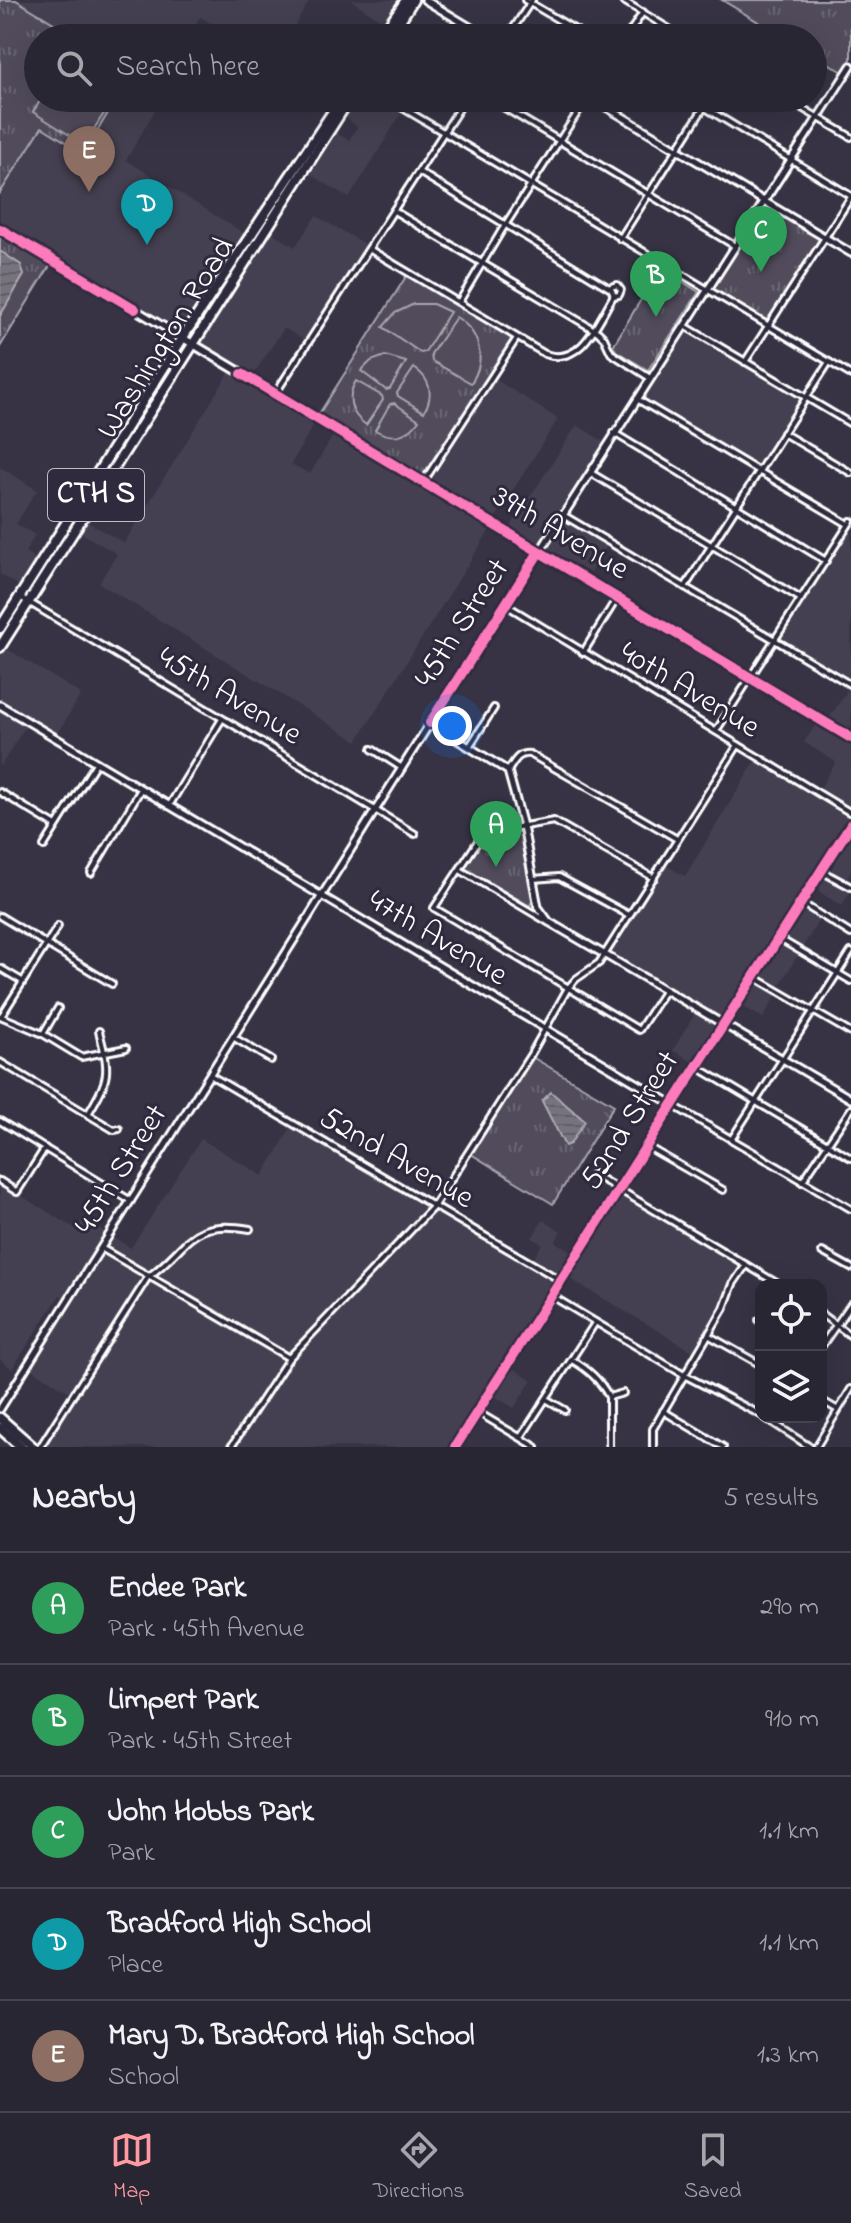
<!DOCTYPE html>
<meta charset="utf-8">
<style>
body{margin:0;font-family:"Indie Flower",sans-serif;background:#312e3c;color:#f1f3f6}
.controls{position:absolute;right:24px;bottom:24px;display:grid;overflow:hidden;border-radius:16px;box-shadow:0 8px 32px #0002}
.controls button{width:72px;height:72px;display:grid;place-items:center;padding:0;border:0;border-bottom:2px solid #45434f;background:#292634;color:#f1f3f6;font:40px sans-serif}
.you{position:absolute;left:452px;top:726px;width:28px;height:28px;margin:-20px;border:6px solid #fff;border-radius:50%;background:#1a73e8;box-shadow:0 0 0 12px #1a73e833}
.badge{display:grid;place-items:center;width:52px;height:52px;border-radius:50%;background:#ff9aa2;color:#fff;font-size:26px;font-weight:700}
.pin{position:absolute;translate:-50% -66px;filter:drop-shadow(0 2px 4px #0008)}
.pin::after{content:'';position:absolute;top:42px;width:28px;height:24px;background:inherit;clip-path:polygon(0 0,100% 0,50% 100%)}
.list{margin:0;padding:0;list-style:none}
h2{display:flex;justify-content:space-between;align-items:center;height:104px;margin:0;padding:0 32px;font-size:34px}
h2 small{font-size:26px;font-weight:400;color:#a5a5ac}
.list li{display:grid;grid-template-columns:52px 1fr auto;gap:24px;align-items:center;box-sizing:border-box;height:112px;padding:0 32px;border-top:2px solid #45434f}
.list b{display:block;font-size:30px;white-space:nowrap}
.list p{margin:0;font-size:26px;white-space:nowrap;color:#a5a5ac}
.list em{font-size:26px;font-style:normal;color:#a5a5ac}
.icon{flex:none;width:44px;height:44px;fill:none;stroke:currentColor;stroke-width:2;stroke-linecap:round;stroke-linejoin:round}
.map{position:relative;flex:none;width:851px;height:1447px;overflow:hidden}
.search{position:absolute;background:#292634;box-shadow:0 8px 32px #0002;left:24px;right:24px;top:24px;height:88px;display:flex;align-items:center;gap:20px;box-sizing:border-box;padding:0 28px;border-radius:44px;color:#a5a5ac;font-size:30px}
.sheet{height:664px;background:#292634}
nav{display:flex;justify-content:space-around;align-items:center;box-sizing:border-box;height:112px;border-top:2px solid #45434f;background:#292634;font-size:22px;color:#a5a5ac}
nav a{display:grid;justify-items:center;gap:4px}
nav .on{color:#ff9aa2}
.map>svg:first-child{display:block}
.built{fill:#444051}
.grass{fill:url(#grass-tufts);stroke:#a8a6ae;stroke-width:2}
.pitch{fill:#514c5c;stroke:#a8a6ae;stroke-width:2}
.water{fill:url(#water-rules);stroke:#adabb2;stroke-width:2}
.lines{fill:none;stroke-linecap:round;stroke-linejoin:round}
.minor-casing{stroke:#fff;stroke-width:10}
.tertiary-casing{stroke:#fff;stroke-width:11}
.secondary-casing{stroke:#fff;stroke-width:12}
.primary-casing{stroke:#fff;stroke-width:14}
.minor{stroke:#2f2a3d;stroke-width:4}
.tertiary{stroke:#2f2a3d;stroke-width:5}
.secondary{stroke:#2f2a3d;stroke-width:6}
.primary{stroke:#2f2a3d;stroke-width:8}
.cycleway-casing{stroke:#2f2a3d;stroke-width:15}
.cycleway{stroke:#fd7abc;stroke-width:10}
.labels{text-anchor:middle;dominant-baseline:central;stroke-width:6;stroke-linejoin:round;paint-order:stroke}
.shield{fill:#2f2a3d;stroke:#c1bfc5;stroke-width:2}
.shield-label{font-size:30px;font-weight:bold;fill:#fff}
.street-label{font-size:32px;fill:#fff;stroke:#2f2a3d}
</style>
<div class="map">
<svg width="851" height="1447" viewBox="0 0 851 1447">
<defs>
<pattern id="grass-tufts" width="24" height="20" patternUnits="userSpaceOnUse" patternTransform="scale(2)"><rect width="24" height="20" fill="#514c5c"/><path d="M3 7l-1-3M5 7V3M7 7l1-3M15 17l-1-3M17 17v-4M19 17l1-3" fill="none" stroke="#6b6774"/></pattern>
<pattern id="water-rules" width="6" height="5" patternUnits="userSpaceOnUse" patternTransform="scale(2)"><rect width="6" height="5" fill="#76737f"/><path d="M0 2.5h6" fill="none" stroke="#5f5e63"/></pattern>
</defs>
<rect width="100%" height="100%" fill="#373345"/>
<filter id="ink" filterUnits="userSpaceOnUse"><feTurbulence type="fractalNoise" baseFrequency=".0125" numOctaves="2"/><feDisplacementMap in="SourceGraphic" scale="16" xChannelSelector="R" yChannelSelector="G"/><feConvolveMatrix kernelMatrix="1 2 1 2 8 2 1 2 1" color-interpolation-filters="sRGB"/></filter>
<g filter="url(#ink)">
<g class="built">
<path d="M0,0H310L287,38H235L200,17L187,38H38V98H162L126,160L247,235L183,331L0,223Z"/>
<path d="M351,0H402L387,24Z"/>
<path d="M351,98H381L403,111L349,198L307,172L331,130L349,140L357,127L341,114Z"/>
<path d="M316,216L368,246L306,341L284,328L253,375L199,341L268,230L295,247Z"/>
<path d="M687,330L801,397L759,466L643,397Z"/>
<path d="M230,371L315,422L291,464L310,474L334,434L491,528L357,741L99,583L117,554L78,531L84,520L124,543Z"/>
<path d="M495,379L558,419L494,520L431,481Z"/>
<path d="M577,425L604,442L558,513L608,544L588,576L509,529Z"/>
<path d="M0,467L37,490L16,524L35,535L25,552L40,561L23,588L0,574Z"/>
<path d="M851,526V683L780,638Z"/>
<path d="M4,647L81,694L57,735L30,719L0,767V652Z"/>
<path d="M851,685V733L828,720Z"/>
<path d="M817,723L851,744V813L693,1062L673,1050L700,1005L615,955L611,948L665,865L685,876L756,760L816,795L836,762L804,742Z"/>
<path d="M851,835V871L846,880L829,870Z"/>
<path d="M825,877L850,892L842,906L816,890Z"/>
<path d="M803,910L819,920L802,948L786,938Z"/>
<path d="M781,945L798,955L779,986L762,976Z"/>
<path d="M757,984L776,995L763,1018L744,1007Z"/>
<path d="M292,1126L428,1206L425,1212L377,1262L381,1267L435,1211L530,1265L542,1244L532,1238L543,1220L561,1231L555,1242L573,1252L538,1304L526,1322V1327L450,1447H44L76,1396L30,1368L71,1302L60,1295L12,1369L0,1359V1183L76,1229L83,1219L131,1248L201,1139L263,1176Z"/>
<path d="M621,1194L741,1266L727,1291L722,1308L694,1352L567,1277Z"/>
<path d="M511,1367L532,1380L514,1408L493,1395Z"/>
</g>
<g class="grass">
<path d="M0,0H16L78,38H38V98H117L84,153L42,127L0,193Z"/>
<path d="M722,0H851V59L843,72L813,54V38H785Z"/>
<path d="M765,205L821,239L766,324L711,290Z"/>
<path d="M0,233L51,264L0,347Z"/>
<path d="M660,268L699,292L648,370L616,351L613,346Z"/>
<path d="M407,275L513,339L424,476L319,414Z"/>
<path d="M514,830L520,833L533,899L530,906L464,868L483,839Z"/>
<path d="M532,1057L614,1105L553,1204L471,1154Z"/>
</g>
<g class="pitch">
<path d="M42,98H114L88,138L79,141L33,112Z"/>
<path d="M414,304H433L450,312L425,352L421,353L383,327L395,313Z"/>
<path d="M456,317C480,332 487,359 471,383L432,361L431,354Z"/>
<path d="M385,356L406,362L390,389L386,390L361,371L371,361Z"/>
<path d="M414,368C431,379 434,395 424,412L398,396L397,393Z"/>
<path d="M356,381L382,396L383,400L366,425C350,414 346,397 356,381Z"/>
<path d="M394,403L419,420C407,437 393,440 375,430L390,404Z"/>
</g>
<g class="water">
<path d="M0,251L21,265L24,275L0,316Z"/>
<path d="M551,1092L585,1121L570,1144L565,1146L542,1101Z"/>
</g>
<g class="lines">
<defs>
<g id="minor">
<path d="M525,0L589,38"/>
<path d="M622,0L684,38"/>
<path d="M507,38L532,0"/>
<path d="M626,38L643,12"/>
<path d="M386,98L851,375"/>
<path d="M488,98L735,246"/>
<path d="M689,98L851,196"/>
<path d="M785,98L851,137"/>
<path d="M394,211L598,332L604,338L611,353L650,378"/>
<path d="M620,239L710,98"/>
<path d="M369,249L545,354C582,367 598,321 614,295L611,289L419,172"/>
<path d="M611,287L617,285L621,290L619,295L613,296"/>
<path d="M459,302L502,230L587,98"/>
<path d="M685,326L851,424"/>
<path d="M745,362L851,197"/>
<path d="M275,394L466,98"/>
<path d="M637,399L848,524"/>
<path d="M614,433L826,561"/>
<path d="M783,433L851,473"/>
<path d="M591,473L801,599"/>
<path d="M424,481L517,338"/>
<path d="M563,515L851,685"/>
<path d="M685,587L829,362"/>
<path d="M20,597L415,834"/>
<path d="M506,605L851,813"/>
<path d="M583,653L617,598"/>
<path d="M716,731L851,521"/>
<path d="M469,747L494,708"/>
<path d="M372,749L402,768"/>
<path d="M508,771C514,762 518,752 530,754L677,839"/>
<path d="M0,792L56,826"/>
<path d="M169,806L222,719"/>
<path d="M44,846L96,763"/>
<path d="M460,870L548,922"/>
<path d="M823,872L851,887"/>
<path d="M91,873L141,789"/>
<path d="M654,878L554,821L488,832L482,835L434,908L639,1030L665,990"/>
<path d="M533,879L559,877L629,915"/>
<path d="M803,904L851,934"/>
<path d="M0,916L112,984"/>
<path d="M780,939L851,981"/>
<path d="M0,968L22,981"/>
<path d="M756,978L851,1033"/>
<path d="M2,1015L58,926"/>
<path d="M0,1016L43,1034L81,1057L126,1048"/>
<path d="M43,1034L58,1008"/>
<path d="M233,1037L271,1060"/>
<path d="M0,1062L114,1130L119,1129"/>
<path d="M699,1068L851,1158"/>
<path d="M210,1075L560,1280"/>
<path d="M674,1106L851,1209"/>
<path d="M88,1114C110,1077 110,1073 99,1031"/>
<path d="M0,1121L131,1201"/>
<path d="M731,1140L851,952"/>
<path d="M648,1147L723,1190"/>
<path d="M593,1174L780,1285"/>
<path d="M0,1181L17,1192L45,1148"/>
<path d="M802,1182L851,1109"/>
<path d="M101,1248L289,1358"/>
<path d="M822,1252L851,1268"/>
<path d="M552,1296L684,1375L761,1415"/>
<path d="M821,1314L851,1336"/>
<path d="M759,1320L761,1321"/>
<path d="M708,1335L761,1365"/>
<path d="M821,1347L851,1304"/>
<path d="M572,1360C589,1370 600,1380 609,1397"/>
<path d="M609,1397L623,1393"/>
<path d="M546,1399L565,1410"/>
<path d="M821,1400L838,1410"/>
<path d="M663,1411L723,1447"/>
<path d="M479,1413L536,1447"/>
<path d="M764,1417L810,1447"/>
<path d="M521,1437L595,1323"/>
<path d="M40,1447L148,1277C191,1246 188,1218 250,1229"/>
<path d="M231,1447L289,1358L434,1206L531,1054L568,988L576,979L599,963L738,745"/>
<path d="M609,1447V1397"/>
<path d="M653,1447V1429L724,1308L733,1284L746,1265"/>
<path d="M816,1447L851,1389"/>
</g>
<g id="tertiary">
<path d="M425,0L488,38"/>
<path d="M591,98L851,253"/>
<path d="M0,229L183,338"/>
<path d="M0,705L672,1104"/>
<path d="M430,723L508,771L523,826L538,907L549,922L851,1099"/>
<path d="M0,1409L430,723L851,66"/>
</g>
<path id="secondary" d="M183,338L851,738"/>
<g id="primary">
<path d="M380,38L406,0"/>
<path d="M389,38L413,0"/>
<path d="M0,628L187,331L342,98"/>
<path d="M0,647L350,98"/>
<path d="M0,1418L33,1447"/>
<path d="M0,1428L21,1447"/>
<path d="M455,1447L851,824"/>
</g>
</defs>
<use href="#minor" class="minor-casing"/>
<use href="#tertiary" class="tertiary-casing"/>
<use href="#secondary" class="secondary-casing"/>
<use href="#primary" class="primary-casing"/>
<use href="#minor" class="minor"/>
<use href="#tertiary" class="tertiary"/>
<use href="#secondary" class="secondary"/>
<use href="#primary" class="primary"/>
<defs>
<g id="cycleway">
<path d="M0,229L135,309"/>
<path d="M242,374L851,738"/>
<path d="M430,723L539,552"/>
<path d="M455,1447L851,824"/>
</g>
</defs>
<use href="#cycleway" class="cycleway-casing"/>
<use href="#cycleway" class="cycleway"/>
</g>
</g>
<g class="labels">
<rect class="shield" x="48" y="469" width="96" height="52" rx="6"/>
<g class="shield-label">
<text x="96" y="495">CTH S</text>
</g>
<g class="street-label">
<text transform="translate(167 339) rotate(-58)">Washington Road</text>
<text transform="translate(560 534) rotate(31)">39th Avenue</text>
<text transform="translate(463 624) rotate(-57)">45th Street</text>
<text transform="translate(689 691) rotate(31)">40th Avenue</text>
<text transform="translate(229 697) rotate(31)">45th Avenue</text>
<text transform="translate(437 939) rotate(31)">47th Avenue</text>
<text transform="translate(631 1121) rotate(-58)">52nd Street</text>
<text transform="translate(396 1159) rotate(30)">52nd Avenue</text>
<text transform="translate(122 1170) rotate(-58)">45th Street</text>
</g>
</g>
</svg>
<div class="controls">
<button><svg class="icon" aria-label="locate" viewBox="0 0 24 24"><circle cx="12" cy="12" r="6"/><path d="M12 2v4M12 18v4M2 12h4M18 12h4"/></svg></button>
<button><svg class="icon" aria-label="layers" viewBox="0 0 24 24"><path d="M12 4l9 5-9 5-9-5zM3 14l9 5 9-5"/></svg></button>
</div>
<div class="you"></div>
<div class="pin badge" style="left:496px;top:867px;background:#2e9e5b">A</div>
<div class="pin badge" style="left:656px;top:317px;background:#2e9e5b">B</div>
<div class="pin badge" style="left:761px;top:272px;background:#2e9e5b">C</div>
<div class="pin badge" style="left:147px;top:245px;background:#0f9aa8">D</div>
<div class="pin badge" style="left:89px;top:192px;background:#8d6e63">E</div>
<div class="search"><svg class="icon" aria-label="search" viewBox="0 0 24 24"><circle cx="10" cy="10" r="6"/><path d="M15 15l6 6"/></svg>Search here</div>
</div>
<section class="sheet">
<h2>Nearby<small>5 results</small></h2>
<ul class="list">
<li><span class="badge" style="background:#2e9e5b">A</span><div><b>Endee Park</b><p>Park · 45th Avenue</p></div><em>290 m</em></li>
<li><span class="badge" style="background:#2e9e5b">B</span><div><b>Limpert Park</b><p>Park · 45th Street</p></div><em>910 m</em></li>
<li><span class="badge" style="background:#2e9e5b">C</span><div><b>John Hobbs Park</b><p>Park</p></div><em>1.1 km</em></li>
<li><span class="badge" style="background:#0f9aa8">D</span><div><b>Bradford High School</b><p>Place</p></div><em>1.1 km</em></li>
<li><span class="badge" style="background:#8d6e63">E</span><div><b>Mary D. Bradford High School</b><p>School</p></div><em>1.3 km</em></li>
</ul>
</section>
<nav>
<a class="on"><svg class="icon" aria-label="map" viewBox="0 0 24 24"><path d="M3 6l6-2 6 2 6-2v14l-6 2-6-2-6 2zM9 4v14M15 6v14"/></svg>Map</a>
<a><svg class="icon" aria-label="directions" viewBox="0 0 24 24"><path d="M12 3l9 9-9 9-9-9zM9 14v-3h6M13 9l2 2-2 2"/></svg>Directions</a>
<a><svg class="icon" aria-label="saved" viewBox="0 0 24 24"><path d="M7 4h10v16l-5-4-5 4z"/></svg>Saved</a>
</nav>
